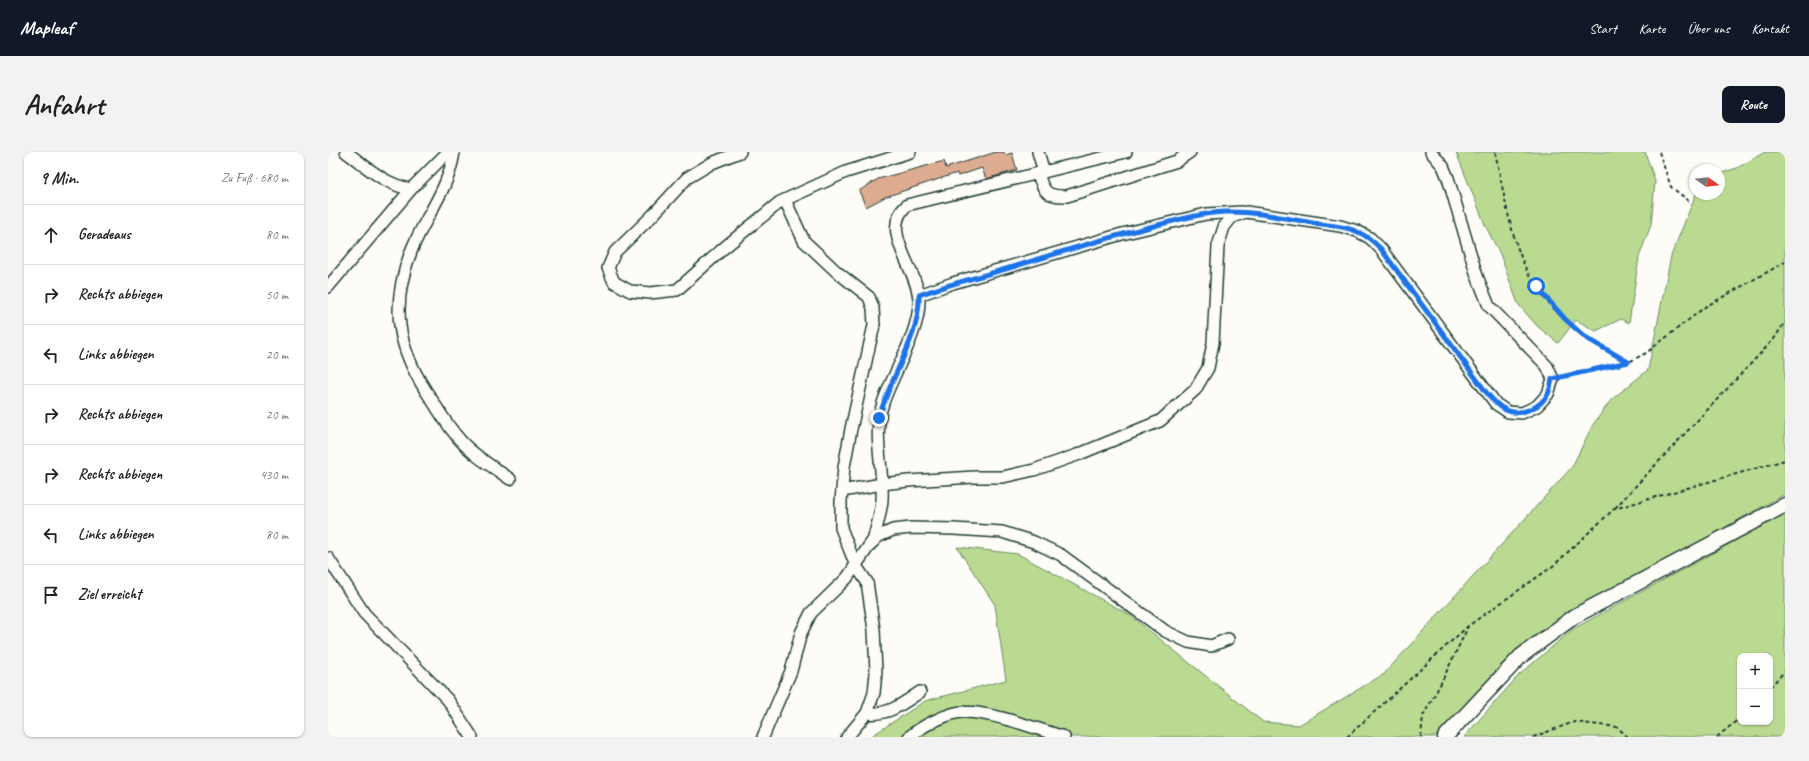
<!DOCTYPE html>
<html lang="de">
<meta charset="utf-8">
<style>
body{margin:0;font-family:Caveat,sans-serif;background:#f2f2f2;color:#222}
.controls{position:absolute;right:12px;bottom:12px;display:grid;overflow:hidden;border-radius:8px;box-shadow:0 1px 3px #0004}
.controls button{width:36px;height:36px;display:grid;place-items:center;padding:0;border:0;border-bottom:1px solid #e0e0e0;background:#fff;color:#222;font:20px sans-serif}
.compass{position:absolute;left:1361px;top:12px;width:36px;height:36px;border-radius:50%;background:#fff;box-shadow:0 1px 3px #0004;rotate:104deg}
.stop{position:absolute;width:12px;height:12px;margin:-9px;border:3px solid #1a73e8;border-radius:50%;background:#fff}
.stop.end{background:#1a73e8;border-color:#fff;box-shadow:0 1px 4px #0008}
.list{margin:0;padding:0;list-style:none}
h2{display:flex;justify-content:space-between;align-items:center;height:52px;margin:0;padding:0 16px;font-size:17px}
h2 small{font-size:13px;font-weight:400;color:#767676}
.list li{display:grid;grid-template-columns:26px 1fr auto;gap:12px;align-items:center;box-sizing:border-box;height:60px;padding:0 16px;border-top:1px solid #e0e0e0}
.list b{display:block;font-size:15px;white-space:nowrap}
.list em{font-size:13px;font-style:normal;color:#767676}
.icon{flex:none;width:22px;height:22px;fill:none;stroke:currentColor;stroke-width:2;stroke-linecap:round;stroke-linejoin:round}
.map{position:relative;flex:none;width:1457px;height:585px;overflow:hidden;border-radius:8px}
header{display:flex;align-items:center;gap:24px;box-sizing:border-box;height:56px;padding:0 20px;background:#111827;color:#fff}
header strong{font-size:19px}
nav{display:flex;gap:22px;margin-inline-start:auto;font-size:14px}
.intro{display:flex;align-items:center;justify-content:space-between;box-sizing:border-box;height:96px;padding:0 24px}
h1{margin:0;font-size:28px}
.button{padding:10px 18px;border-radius:8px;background:#111827;color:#fff;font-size:14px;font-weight:700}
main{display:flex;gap:24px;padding:0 24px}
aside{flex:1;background:#fff;border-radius:8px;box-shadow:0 1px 3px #0004}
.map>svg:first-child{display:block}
.green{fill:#bada92;stroke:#6c8c63;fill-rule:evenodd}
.building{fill:#ddab90;stroke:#1f3d34}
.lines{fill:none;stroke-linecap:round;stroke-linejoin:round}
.minor-casing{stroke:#1f3d34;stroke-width:14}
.major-casing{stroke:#1f3d34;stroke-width:17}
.path{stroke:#1f3d34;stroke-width:2;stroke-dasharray:4 3;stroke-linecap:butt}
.minor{stroke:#fdfcf7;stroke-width:11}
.major{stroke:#fdfcf7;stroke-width:14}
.route{stroke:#1a73e8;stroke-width:5}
</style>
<header>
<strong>Mapleaf</strong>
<nav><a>Start</a><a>Karte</a><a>Über uns</a><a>Kontakt</a></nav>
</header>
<div class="intro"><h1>Anfahrt</h1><a class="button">Route</a></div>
<main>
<aside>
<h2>9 Min.<small>Zu Fuß · 680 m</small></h2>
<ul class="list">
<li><svg class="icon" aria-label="ahead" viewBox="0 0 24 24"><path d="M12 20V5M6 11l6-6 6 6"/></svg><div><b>Geradeaus</b></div><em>80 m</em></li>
<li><svg class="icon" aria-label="right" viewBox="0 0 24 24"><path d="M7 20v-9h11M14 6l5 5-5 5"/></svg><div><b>Rechts abbiegen</b></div><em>50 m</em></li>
<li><svg class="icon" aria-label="left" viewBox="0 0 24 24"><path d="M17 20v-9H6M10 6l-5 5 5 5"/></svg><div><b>Links abbiegen</b></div><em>20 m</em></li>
<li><svg class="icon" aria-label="right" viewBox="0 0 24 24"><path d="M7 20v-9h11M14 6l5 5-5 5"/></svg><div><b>Rechts abbiegen</b></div><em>20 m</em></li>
<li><svg class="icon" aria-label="right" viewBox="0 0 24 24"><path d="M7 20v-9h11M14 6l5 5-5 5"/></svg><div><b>Rechts abbiegen</b></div><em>430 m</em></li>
<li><svg class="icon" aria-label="left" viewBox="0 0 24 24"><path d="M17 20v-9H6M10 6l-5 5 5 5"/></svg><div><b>Links abbiegen</b></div><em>80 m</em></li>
<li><svg class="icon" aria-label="arrive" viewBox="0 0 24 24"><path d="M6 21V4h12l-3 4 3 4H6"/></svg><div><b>Ziel erreicht</b></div></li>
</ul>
</aside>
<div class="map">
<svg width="1457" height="585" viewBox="0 0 1457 585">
<rect width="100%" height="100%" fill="#fdfcf7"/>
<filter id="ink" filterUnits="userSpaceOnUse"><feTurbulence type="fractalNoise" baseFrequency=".025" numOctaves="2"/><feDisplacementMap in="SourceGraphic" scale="8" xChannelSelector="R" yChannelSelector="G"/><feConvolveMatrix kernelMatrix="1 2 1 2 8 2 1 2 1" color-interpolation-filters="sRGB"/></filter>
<g filter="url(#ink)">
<g class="green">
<path d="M1128,0H1317L1327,29L1323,73L1311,105L1301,171L1293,167L1268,179L1248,168L1230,191L1209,174L1190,152L1172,102L1158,75Z"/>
<path d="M1437,0H1457V342L1274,444L1202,489L1176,510L1124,569L1108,585H542L597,549L678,528L667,453L629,395L690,402L802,463L935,570L971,573L1056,522L1244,315L1264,274L1283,248L1320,218L1343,104L1368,42H1391V22L1409,16Z"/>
<path d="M1457,362V585H1136L1191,523L1245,477ZM1412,504H1442V570H1412Z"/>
</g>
<path class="building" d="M668,0H676L677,3L684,1L689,18L658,27L654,16L630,24L629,21L557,45L538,55L531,39L550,27L616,9L618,16Z"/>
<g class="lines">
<defs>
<g id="minor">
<path d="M18,0C39,15 57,33 83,37"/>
<path d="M126,0C121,37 98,63 84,97C61,155 69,198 104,248C112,261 121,276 132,288C146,304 165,315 182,327"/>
<path d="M412,0L384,11L359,26L324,64L287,100L280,116L286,130L302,139L322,141L349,138L397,95L452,50L518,20L582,0"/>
<path d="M710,0L716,20"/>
<path d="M710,21C715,40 719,45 739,44L849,9L862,0"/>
<path d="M457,48L476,89L509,120L541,145L545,156L546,173L523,277L516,315L513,349V376L528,414L539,430L546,478L548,520L546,541L539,561L519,585"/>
<path d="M0,135L85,35L120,0"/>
<path d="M591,143L625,131L794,82L878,62L913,60"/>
<path d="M514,339L554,332L580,329L647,325H675L706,318L749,303L832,269L867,238L880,216L885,191L890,94L896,75L904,65L918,60L1012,74L1029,79L1042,86L1053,97L1168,252L1180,260L1194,261L1209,254L1220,242L1225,227L1219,214L1161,154L1149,124L1120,26L1115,14L1103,0"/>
<path d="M545,390C548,376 553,362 554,348C556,315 544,284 555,251C565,221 592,180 591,148C590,116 550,79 579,53L798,0"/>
<path d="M0,406L36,461L120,548L144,585"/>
<path d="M539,561C560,564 576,551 592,540"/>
<path d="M435,585L463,519L473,481L483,461L519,426L543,391L551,384L565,378L583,376L626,377L674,380L706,390L733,403L837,479L860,490L883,494L900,487"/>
<path d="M581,585C592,575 622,559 637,560C668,561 706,576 736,585"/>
</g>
<path id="major" d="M1117,585L1193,504L1247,464L1457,353"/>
</defs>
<use href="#minor" class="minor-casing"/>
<use href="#major" class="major-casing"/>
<g class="path">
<path d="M1167,0C1177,45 1183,94 1207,134C1217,148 1242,173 1256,184C1269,194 1286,202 1301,210"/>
<path d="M1331,0L1343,35L1361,49"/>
<path d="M1234,225L1301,210L1318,201L1377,155L1457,110"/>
<path d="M1287,356L1446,187L1457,170"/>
<path d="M1442,535L1457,519"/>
<path d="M1019,585L1140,474L1225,414L1286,357L1457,308"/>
<path d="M1093,585L1095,564L1112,533L1140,475"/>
<path d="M1205,585L1246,570L1289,575L1300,585"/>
<path d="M1389,585L1412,566"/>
</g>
<use href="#minor" class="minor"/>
<use href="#major" class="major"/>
</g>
</g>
<g class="lines" filter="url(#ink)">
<path class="route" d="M551,266C561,226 593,184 591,143C629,129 668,121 707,108C746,96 786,84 826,74C850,68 873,61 897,60C927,59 956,66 985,71C1014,75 1031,74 1053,97L1158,240C1171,256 1182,266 1203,257C1210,254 1216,249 1220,242C1222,238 1223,232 1224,227L1300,210L1257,185L1237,167L1208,134"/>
</g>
</svg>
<div class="controls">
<button>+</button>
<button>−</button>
</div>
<svg class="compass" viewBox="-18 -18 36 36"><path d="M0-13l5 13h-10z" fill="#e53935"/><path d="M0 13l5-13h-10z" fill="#767676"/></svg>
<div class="stop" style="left:1208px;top:134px"></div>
<div class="stop end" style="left:551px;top:266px"></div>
</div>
</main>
